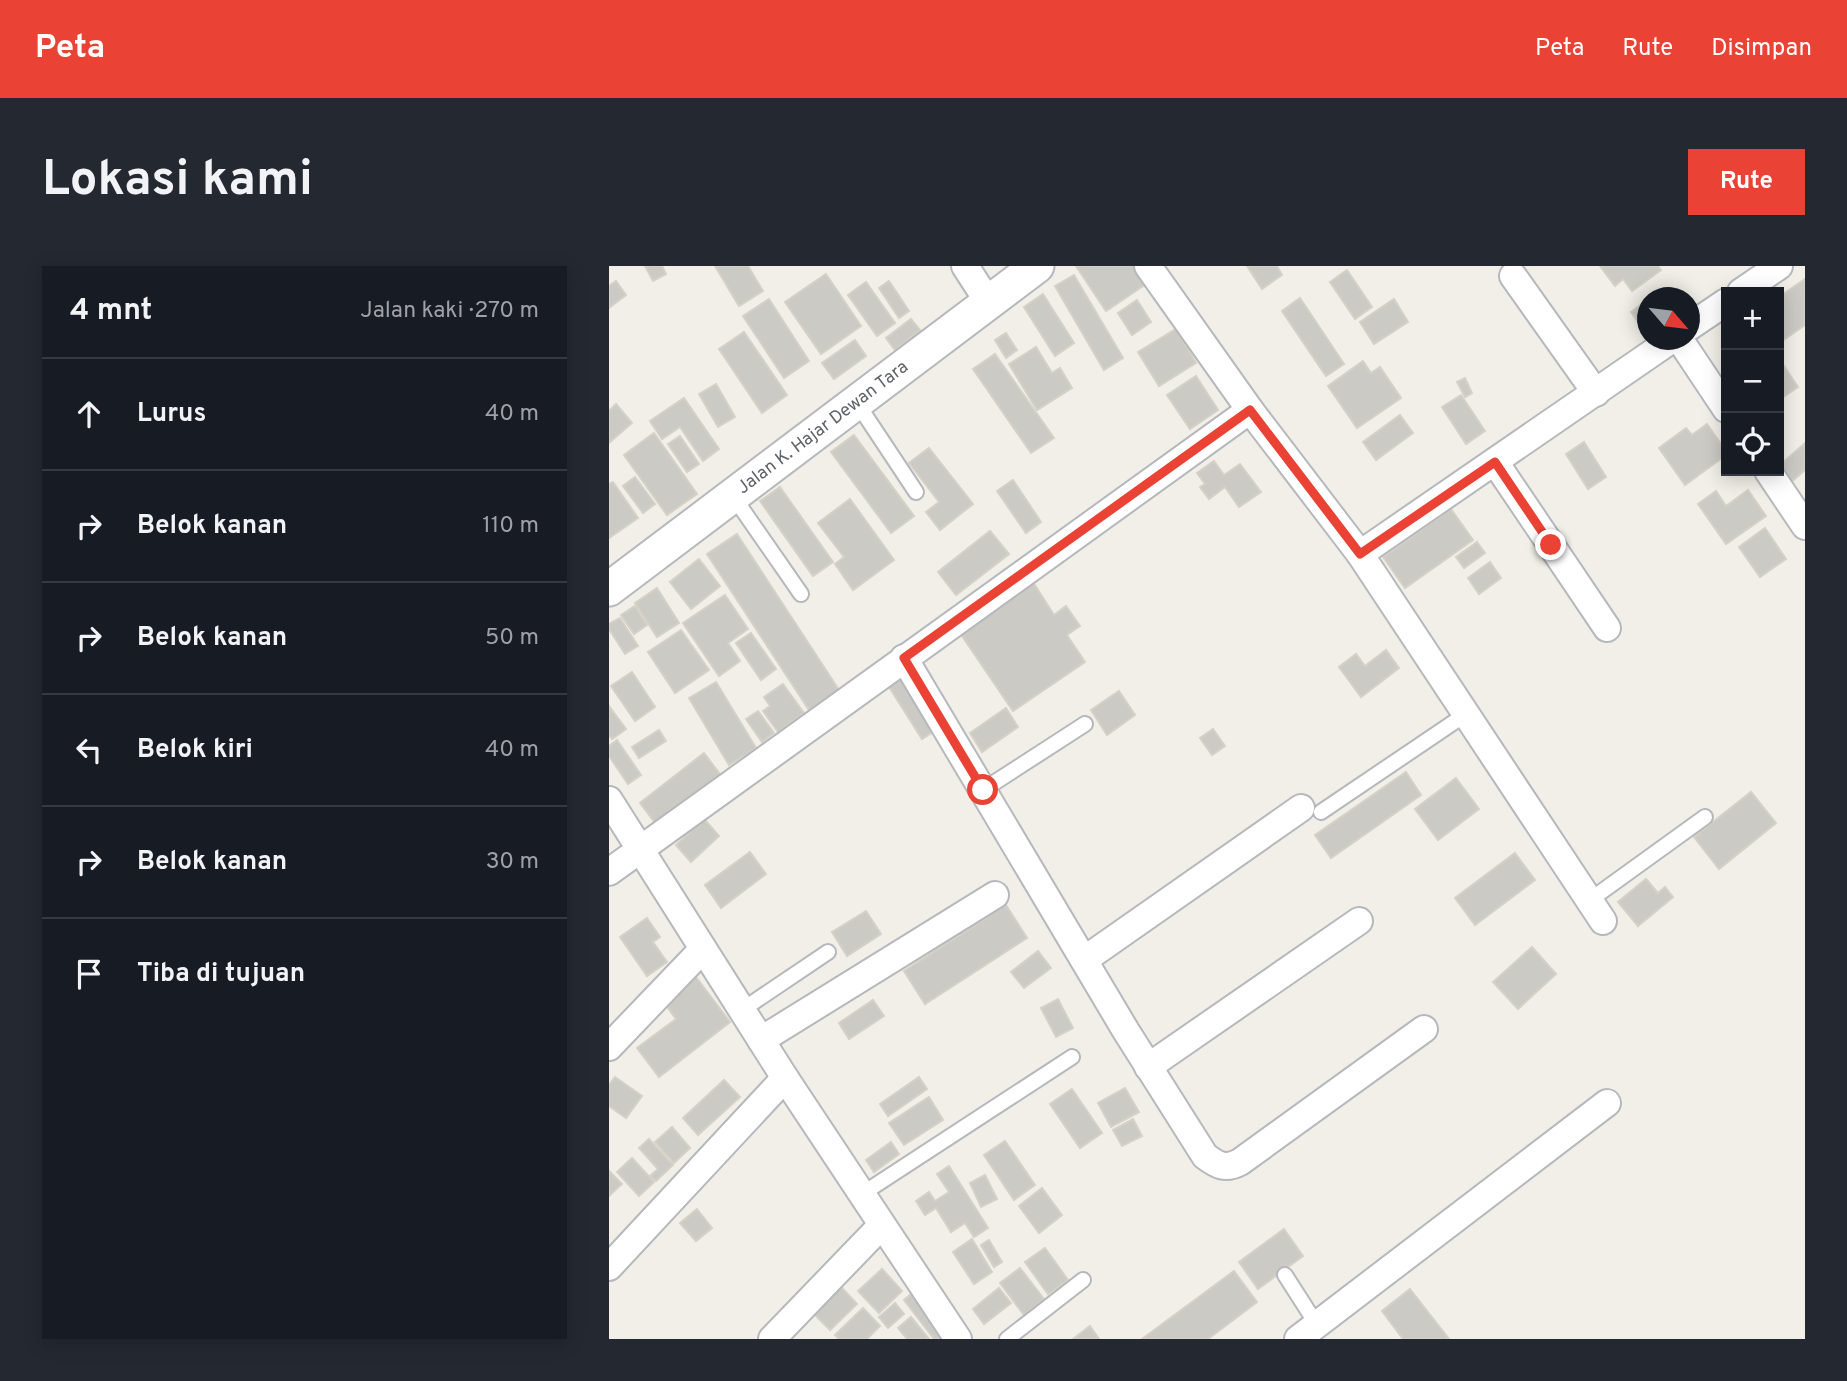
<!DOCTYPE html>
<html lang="id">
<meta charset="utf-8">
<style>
body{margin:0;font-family:Overpass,sans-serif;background:#242831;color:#f1f3f6}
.controls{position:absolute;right:21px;top:21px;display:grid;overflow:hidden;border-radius:0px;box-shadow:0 4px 18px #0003}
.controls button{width:63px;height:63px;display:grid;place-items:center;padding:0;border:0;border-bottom:2px solid #363941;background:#171b24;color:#f1f3f6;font:35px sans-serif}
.compass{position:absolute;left:1028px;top:21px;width:63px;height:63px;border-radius:50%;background:#171b24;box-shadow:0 4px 18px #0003;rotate:118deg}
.stop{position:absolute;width:21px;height:21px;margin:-16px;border:5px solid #ea4335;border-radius:50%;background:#fff}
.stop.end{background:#ea4335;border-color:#fff;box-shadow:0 2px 7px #0008}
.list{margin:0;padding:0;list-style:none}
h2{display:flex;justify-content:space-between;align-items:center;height:91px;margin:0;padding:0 28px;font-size:30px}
h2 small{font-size:23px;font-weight:400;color:#9ea1a6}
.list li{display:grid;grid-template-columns:46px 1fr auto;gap:21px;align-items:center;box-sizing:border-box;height:112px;padding:0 28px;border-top:2px solid #363941}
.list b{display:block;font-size:26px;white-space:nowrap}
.list em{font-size:23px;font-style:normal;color:#9ea1a6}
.icon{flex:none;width:38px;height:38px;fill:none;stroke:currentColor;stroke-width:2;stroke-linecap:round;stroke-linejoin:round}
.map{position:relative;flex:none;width:1196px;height:1073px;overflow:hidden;border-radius:0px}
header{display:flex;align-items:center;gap:42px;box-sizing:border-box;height:98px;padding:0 35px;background:#ea4335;color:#fff}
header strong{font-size:33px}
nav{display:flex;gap:38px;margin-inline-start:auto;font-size:24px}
.intro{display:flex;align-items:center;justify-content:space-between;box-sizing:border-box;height:168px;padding:0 42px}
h1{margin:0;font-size:49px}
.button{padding:18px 32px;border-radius:0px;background:#ea4335;color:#fff;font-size:24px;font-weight:700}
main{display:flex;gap:42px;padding:0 42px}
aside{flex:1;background:#171b24;border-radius:0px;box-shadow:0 4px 18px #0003}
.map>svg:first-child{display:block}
.building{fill:#cccac5;stroke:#d6d1c6;stroke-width:2}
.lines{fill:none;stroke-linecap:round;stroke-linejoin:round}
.service-casing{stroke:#b5b8bc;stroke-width:18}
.minor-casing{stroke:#b5b8bc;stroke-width:30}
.tertiary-casing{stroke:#b5b8bc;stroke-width:37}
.service{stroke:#fff;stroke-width:14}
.minor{stroke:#fff;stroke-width:26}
.tertiary{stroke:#fff;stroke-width:33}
.route{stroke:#ea4335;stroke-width:9}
.labels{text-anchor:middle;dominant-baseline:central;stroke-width:6;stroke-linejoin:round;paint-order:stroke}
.street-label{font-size:18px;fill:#5f6368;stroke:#fff}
</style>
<header>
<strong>Peta</strong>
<nav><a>Peta</a><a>Rute</a><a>Disimpan</a></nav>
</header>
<div class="intro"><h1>Lokasi kami</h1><a class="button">Rute</a></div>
<main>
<aside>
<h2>4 mnt<small>Jalan kaki · 270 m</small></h2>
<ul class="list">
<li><svg class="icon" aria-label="ahead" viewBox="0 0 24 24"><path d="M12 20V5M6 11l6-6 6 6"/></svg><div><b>Lurus</b></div><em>40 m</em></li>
<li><svg class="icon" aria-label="right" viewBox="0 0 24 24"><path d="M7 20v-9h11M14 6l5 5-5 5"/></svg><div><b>Belok kanan</b></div><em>110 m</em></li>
<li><svg class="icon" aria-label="right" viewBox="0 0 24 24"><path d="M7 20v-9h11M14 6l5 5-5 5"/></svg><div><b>Belok kanan</b></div><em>50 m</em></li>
<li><svg class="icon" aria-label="left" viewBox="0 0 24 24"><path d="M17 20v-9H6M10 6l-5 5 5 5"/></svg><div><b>Belok kiri</b></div><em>40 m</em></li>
<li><svg class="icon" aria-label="right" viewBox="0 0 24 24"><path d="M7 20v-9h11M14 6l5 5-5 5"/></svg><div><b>Belok kanan</b></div><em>30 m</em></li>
<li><svg class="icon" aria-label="arrive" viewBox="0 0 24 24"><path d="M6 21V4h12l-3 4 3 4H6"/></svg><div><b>Tiba di tujuan</b></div></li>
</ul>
</aside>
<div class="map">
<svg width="1196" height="1073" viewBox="0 0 1196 1073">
<rect width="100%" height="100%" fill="#f1efe8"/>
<g class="building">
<path d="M36,0H53L57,8L44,15Z"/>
<path d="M106,0H139L154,25L130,40Z"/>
<path d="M467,0H525L537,18L497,45Z"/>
<path d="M638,0H668L673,9L653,23Z"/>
<path d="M991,0H1049L1052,4L1023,25L1014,13L1006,20Z"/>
<path d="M738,4L763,41L746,53L721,16Z"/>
<path d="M217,8L252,60L212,88L176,36Z"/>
<path d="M465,9L514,92L495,104L446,20Z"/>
<path d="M1196,13V59L1170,77V31Z"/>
<path d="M7,15L17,29L0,42V20Z"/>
<path d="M280,15L300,45L290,52L270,22Z"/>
<path d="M257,16L286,57L268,70L239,29Z"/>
<path d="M434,28L465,77L446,90L415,41Z"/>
<path d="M691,32L735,98L717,110L673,45Z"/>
<path d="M160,33L200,95L175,112L134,50Z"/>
<path d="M785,33L799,56L765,78L751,56Z"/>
<path d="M528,34L542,56L523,69L509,47Z"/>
<path d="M1037,35L1038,60L1034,63L1022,46Z"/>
<path d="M302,53L311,64L286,84L277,72Z"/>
<path d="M567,63L587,97L550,120L529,86Z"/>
<path d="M135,66L178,129L153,147L110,83Z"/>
<path d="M397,67L408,84L397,92L386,74Z"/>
<path d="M246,74L257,90L225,113L213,97Z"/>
<path d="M427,81L443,107L451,102L463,122L428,144L400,98Z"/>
<path d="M386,88L445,172L422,187L364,103Z"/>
<path d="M754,95L762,107L771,101L792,132L748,162L719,120Z"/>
<path d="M1173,97L1189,121L1170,134V99Z"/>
<path d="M587,110L609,144L581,163L558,129Z"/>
<path d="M856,112L863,127L856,131L848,116Z"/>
<path d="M107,118L126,151L109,161L90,128Z"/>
<path d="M852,129L876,165L857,178L833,141Z"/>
<path d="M75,132L110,183L94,195L71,161L53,173L41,155Z"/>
<path d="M7,138L23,157L0,177V145Z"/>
<path d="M791,149L804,167L767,194L754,176Z"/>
<path d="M1098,158L1117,185V189L1076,219L1050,182L1077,162L1083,169Z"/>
<path d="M45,167L88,228L58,249L15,189Z"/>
<path d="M245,169L305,250L282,267L222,186Z"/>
<path d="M71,170L90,198L78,206L59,178Z"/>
<path d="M975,176L997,211L979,223L957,188Z"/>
<path d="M1196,177V204L1181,217L1170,200Z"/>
<path d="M320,182L364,238L331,264L317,246L330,236L300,197Z"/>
<path d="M605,195L615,209L631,198L652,226L630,241L616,221L600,233L591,221L596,218L588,207Z"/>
<path d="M26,211L46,238L34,247L14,220Z"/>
<path d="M404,214L432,256L417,267L388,225Z"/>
<path d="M4,216L29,252L0,272V218Z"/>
<path d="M171,221L224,296L204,310L151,235Z"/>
<path d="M1139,224L1157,250L1117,278L1089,238L1107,225L1117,240Z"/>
<path d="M241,233L285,294L244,324L226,298L235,291L209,257Z"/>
<path d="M842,243L864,274L796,322L774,291Z"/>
<path d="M1156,262L1177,293L1151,311L1130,281Z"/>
<path d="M381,265L400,288L347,329L329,306Z"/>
<path d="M128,268L230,424L200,444L98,288Z"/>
<path d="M868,276L876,287L855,302L847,291Z"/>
<path d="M90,293L111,320L82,343L61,316Z"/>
<path d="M881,296L892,312L870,328L859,312Z"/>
<path d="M424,316L445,349L457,340L471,360L458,369L476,396L404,445L351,367Z"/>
<path d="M48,322L70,357L48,371L26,337Z"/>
<path d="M116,329L139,363L119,377L131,395L110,410L74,357Z"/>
<path d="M26,340L38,359L25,368L12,349Z"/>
<path d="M11,352L29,380L16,388L0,363V358Z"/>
<path d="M72,364L100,404L66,427L39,386Z"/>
<path d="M142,367L167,403L152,414L127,377Z"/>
<path d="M777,384L790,402L752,431L730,401L747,388L756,400Z"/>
<path d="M23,406L46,441L26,455L2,420Z"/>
<path d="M291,407L327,464L313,473L277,416Z"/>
<path d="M107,416L147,482L120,499L80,432Z"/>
<path d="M174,418L195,447L169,466L154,445L161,440L155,431Z"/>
<path d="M510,425L526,449L498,469L482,444Z"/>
<path d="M0,440L17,463L3,473L0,469Z"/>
<path d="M397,442L409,461L373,486L361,467Z"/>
<path d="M149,445L165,467L153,476L137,453Z"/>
<path d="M604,463L616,480L603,489L591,472Z"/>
<path d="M50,464L57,475L30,492L23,481Z"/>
<path d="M8,474L32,509L19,518L0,490V480Z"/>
<path d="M95,487L114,512L50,562L31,537Z"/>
<path d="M797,506L812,529L722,592L706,569Z"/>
<path d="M847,512L870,543L829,574L806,543Z"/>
<path d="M1142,526L1167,557L1110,603L1085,571Z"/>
<path d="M95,553L110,570L82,596L67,579Z"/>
<path d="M141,586L157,608L112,642L96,619Z"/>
<path d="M906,587L926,614L866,659L846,632Z"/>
<path d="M1037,613L1049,627L1056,621L1064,631L1029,660L1009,636Z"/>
<path d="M397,639L418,672L316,738L295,705Z"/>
<path d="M257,645L272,668L238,690L223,666Z"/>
<path d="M38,652L51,671L44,676L58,696L38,710L11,671Z"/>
<path d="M923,681L947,708L909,743L884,716Z"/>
<path d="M429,685L442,702L415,722L402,706Z"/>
<path d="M87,711L121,756L50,811L28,782L67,753L54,735Z"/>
<path d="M449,733L464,762L447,771L432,742Z"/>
<path d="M264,734L275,750L240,773L230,757Z"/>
<path d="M6,811L33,830L17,852L0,840V819Z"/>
<path d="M310,811L318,823L279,850L271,838Z"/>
<path d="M115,814L131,831L89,869L74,852Z"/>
<path d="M516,822L530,846L502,861L489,837Z"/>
<path d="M463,823L493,867L471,882L441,838Z"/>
<path d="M320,831L334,854L295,879L280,857Z"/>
<path d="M524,853L533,870L513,880L504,864Z"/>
<path d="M63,861L81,882L65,897L46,876Z"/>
<path d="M40,873L64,899L47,915L41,910L49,903L30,882Z"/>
<path d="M396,875L426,919L405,934L375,889Z"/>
<path d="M282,876L290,888L265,906L257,894Z"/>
<path d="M23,892L45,916L30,930L8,906Z"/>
<path d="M340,900L379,962L365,971L356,957L342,966L327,942L316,949L307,935L320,926L326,935L340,926L328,908Z"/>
<path d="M0,905L13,918L0,930Z"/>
<path d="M376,909L388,933L372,941L361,917Z"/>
<path d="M433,922L453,949L430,967L410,940Z"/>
<path d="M88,943L103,962L87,975L71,957Z"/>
<path d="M675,963L694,990L649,1023L630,996Z"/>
<path d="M363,973L383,1006L365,1018L344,986Z"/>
<path d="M380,974L393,996L385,1001L372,979Z"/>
<path d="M436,982L459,1014L439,1028L416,996Z"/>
<path d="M411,1002L435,1033L415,1049L391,1017Z"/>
<path d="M273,1003L293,1025L270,1047L249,1025Z"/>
<path d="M625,1005L648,1036L599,1073H533Z"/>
<path d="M232,1021L248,1038L221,1064L205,1048Z"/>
<path d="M390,1022L402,1037L375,1058L364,1043Z"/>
<path d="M801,1023L840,1073H794L773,1045Z"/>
<path d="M306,1025L339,1065L329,1073H325L295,1034Z"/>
<path d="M286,1037L295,1048L279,1062L270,1051Z"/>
<path d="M254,1042L271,1060L258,1073H230L226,1069Z"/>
<path d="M302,1051L320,1073H298L289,1062Z"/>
<path d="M481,1060L490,1073H464Z"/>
</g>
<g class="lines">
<defs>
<g id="service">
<path d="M248,137L307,226"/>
<path d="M124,230L192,328"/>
<path d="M374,524L476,458"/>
<path d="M712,546L857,448"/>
<path d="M981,634L1096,551"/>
<path d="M133,744L219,686"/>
<path d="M253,928L463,791"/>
<path d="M676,1009L708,1059"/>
<path d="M398,1073L474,1014"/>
</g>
<g id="minor">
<path d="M356,0L380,37"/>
<path d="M539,0L641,144L751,288L994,655"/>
<path d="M904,10L987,127"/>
<path d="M1132,26L1170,0"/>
<path d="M1080,61L1117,36"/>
<path d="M1071,74L1117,143"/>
<path d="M886,196L998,362"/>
<path d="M1159,205L1196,260"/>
<path d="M751,288L1062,74"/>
<path d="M295,392L517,765L596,890C608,899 616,904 631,896L815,763"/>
<path d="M0,534L176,812L349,1073"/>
<path d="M0,606L641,144"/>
<path d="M475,694L692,542"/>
<path d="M152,774L386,629"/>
<path d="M0,781L94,683"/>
<path d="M539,801L750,655"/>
<path d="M0,1001L176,812"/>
<path d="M163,1073L273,959"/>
<path d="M689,1073L998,837"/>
</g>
<path id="tertiary" d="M0,323L428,0"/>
</defs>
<use href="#service" class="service-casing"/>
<use href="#minor" class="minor-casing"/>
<use href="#tertiary" class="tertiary-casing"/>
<use href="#service" class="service"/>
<use href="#minor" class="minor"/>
<use href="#tertiary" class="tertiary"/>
</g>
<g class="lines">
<path class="route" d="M374,524L295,392L641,144L751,288L886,196L942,279"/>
</g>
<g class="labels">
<g class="street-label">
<text transform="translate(214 162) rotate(-37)">Jalan K. Hajar Dewan Tara</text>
</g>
</g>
</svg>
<div class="controls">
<button>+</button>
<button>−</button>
<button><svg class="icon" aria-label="locate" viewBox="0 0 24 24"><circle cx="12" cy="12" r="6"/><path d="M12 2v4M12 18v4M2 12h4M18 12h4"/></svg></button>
</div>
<svg class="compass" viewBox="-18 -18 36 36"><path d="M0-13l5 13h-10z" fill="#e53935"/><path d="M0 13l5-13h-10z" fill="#9ea1a6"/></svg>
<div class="stop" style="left:374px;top:524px"></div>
<div class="stop end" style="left:942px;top:279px"></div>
</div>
</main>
